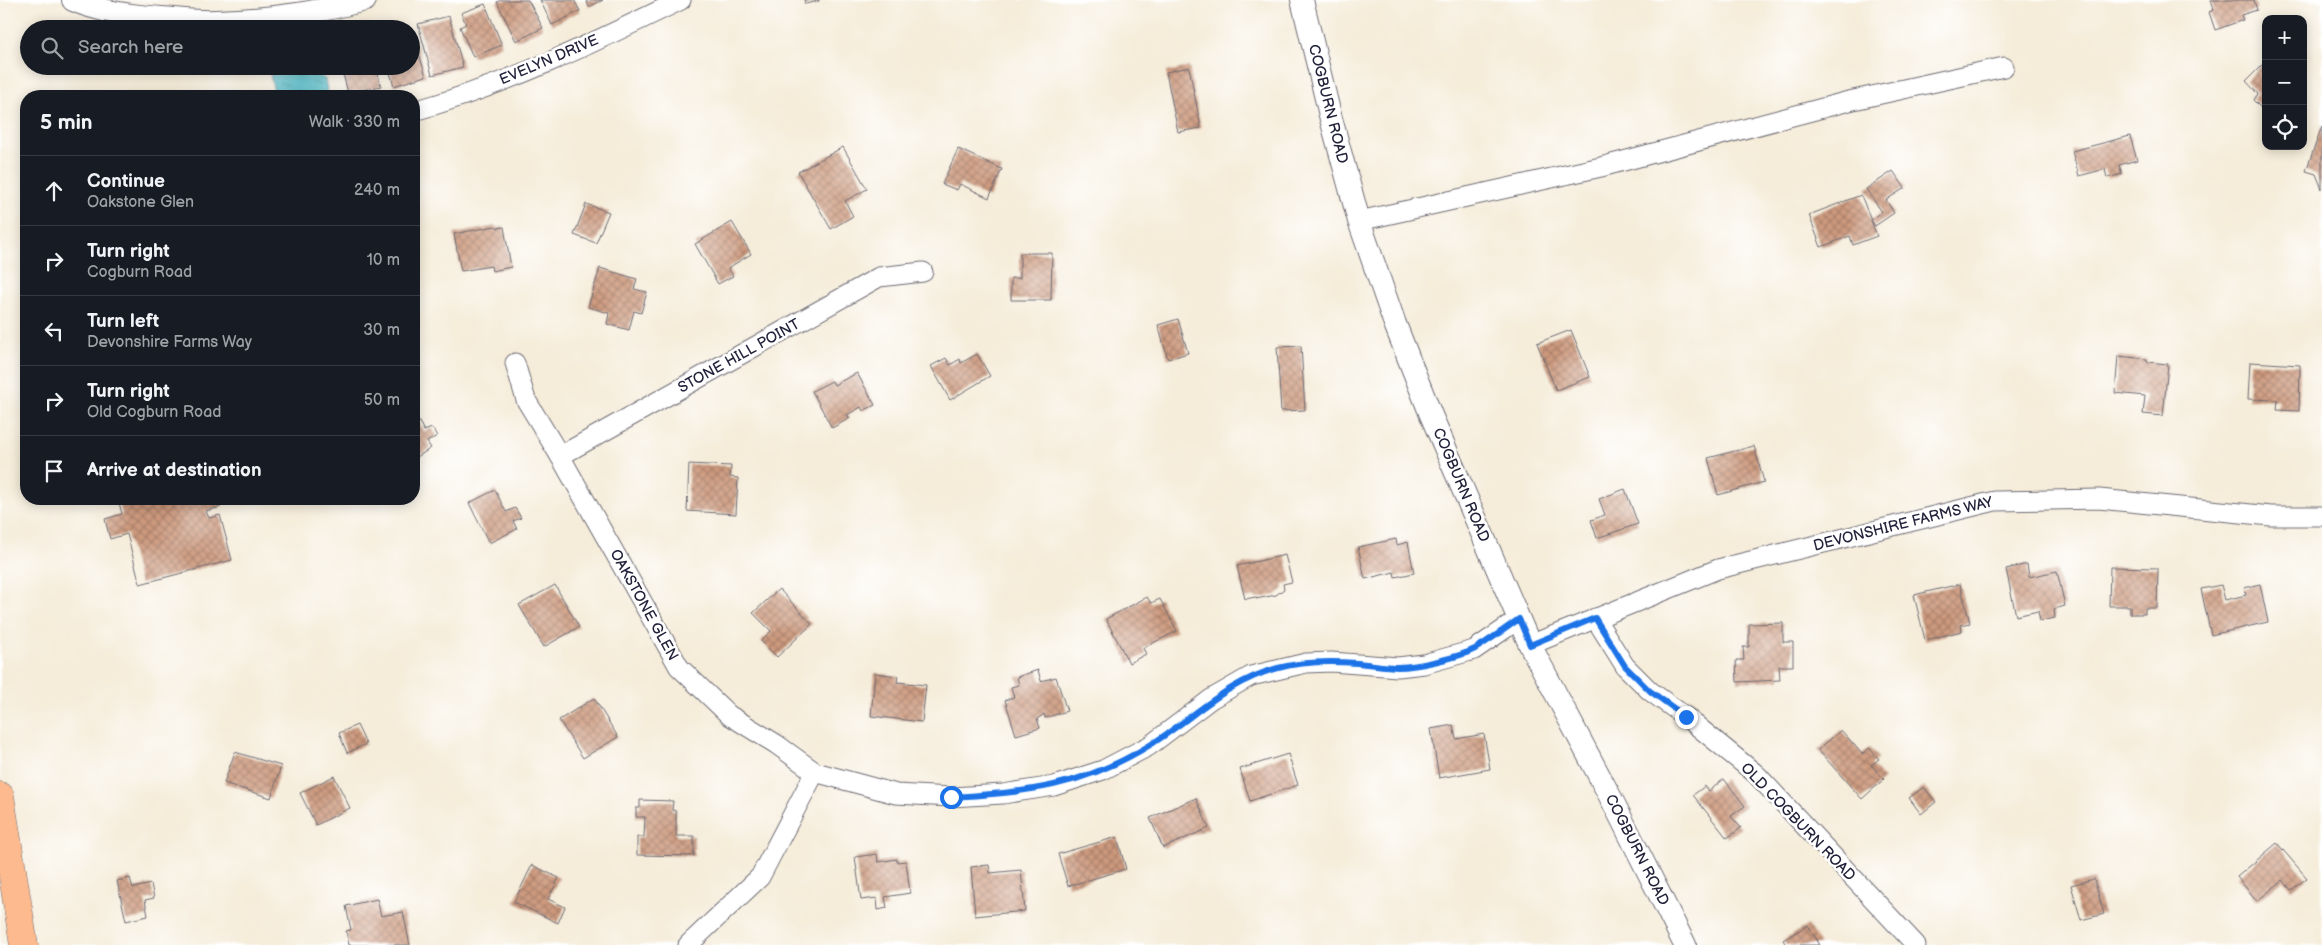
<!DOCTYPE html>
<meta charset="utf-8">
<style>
body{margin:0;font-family:"Balsamiq Sans",sans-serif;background:#242831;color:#f1f3f6}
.controls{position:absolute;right:15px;top:15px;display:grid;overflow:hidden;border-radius:10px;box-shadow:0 2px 12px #0003}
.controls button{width:45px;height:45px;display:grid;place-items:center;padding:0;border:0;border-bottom:1px solid #363941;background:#171b24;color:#f1f3f6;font:25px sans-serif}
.stop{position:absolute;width:15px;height:15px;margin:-11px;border:4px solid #1a73e8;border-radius:50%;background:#fff}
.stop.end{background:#1a73e8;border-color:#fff;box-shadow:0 1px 5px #0008}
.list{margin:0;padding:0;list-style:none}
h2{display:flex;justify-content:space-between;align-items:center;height:65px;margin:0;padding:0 20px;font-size:21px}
h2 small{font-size:16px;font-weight:400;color:#9ea1a6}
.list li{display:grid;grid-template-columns:32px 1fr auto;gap:15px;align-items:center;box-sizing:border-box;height:70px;padding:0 20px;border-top:1px solid #363941}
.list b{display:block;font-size:19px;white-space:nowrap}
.list p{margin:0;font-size:16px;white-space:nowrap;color:#9ea1a6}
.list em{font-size:16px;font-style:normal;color:#9ea1a6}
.icon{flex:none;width:28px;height:28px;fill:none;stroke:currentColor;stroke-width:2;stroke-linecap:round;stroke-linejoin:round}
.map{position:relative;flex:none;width:2322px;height:945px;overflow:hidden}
.search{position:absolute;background:#171b24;box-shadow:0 2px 12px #0003;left:20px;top:20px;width:400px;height:55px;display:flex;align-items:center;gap:12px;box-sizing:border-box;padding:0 18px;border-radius:28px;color:#9ea1a6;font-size:19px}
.panel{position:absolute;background:#171b24;box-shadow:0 2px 12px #0003;left:20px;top:90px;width:400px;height:415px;border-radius:20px}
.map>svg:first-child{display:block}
.water{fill:url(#water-ripples);stroke:#366c7f}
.building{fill:url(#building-cross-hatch)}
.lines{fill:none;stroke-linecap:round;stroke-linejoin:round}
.minor-casing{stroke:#6c6972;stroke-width:21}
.tertiary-casing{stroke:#6c6972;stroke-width:24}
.primary-casing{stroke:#6c6972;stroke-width:29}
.minor{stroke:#fff;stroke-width:19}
.tertiary{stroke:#fff;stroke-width:22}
.primary{stroke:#fcba8e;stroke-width:28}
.route{stroke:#1a73e8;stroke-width:6}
.labels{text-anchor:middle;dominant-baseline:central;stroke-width:5;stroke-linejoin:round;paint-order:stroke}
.street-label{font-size:15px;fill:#22223b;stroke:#fff}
</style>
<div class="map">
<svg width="2322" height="945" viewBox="0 0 2322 945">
<defs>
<pattern id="water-ripples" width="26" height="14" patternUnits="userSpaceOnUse" patternTransform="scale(1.25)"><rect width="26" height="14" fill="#49b7c3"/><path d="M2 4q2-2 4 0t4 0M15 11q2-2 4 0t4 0" fill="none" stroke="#3c94a0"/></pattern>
<pattern id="building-cross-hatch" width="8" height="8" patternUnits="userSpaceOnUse" patternTransform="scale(1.25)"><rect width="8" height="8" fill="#cd9a7e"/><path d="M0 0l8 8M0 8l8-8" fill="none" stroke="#a67d68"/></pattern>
</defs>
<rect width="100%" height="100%" fill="#fff"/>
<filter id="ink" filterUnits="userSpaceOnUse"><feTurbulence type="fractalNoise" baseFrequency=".02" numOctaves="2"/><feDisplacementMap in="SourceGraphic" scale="10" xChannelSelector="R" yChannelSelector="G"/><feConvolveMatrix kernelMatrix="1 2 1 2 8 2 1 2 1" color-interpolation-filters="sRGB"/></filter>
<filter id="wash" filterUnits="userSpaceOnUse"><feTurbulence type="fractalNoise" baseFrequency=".0096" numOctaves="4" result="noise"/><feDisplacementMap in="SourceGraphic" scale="20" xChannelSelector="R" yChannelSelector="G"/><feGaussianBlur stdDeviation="1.12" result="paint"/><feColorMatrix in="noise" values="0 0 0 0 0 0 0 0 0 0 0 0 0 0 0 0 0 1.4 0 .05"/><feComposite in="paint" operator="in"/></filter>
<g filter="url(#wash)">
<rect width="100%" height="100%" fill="#f5ecd9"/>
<path class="water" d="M289,69H311L325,79L328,96H275L270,75Z"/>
<g id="blocks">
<g class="building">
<path d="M501,0H528L543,28L516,41L497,2Z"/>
<path d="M540,0H574L580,11L552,25Z"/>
<path d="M586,0H603L589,7Z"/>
<path d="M804,0H819V1L805,4Z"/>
<path d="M2211,0H2254L2257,10L2241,15L2243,20L2215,30L2209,12L2214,10Z"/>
<path d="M485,4L502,45L473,57L460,27L466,24L461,13Z"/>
<path d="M449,16L463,67L432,75L418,24Z"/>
<path d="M411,28L426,76L394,86L388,66H411Z"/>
<path d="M2266,61V113L2253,100L2258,94L2246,81Z"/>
<path d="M341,66H376L381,86L348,93Z"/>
<path d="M1189,67L1201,128L1178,132L1166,72Z"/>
<path d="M2322,126V189L2316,174L2306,171Z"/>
<path d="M2130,136L2137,160L2119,165L2122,174L2107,178L2105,169L2079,176L2072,151Z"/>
<path d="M843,147L867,189L845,201L853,216L831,229L798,172Z"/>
<path d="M958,149L1002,169L989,198L960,184L957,190L942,184Z"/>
<path d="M1893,171L1905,188L1886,200L1894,213L1875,226L1871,220L1882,212L1866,189Z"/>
<path d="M1861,195L1877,236L1853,245L1850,236L1821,247L1809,215Z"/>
<path d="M586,204L609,212L596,243L574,235Z"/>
<path d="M732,222L751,254L728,268L733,276L718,284L695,244Z"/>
<path d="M495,226L498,228L504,227L511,267L492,271L491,266L461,271L454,234Z"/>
<path d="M1020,253H1052L1051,300H1011V278H1020Z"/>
<path d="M600,268L637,279L634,289L647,292L641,313L634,311L629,330L607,324L609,313L588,307Z"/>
<path d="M1178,319L1188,353L1168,359L1158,325Z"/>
<path d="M1571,330L1590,377L1556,390L1537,343Z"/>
<path d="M1301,346L1305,410L1281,411L1277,347Z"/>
<path d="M977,354L990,376L950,400L931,366L946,358L950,365L960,359L961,363Z"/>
<path d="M2118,356L2147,359V362L2168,364L2163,416L2143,414L2145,396L2115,393Z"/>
<path d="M2250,362L2300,365L2299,411L2277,410L2278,400L2248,399Z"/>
<path d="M857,373L875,405L863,411L861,407L847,415L850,418L832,428L812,391L832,381L834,385Z"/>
<path d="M414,413L424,431L432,428L437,436L427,442L431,448L414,459Z"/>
<path d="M1754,446L1764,482L1718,495L1708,458Z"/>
<path d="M689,464L731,466L730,477L738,478L736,514L687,511Z"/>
<path d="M1625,489L1638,524L1597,538L1591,520L1605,515L1599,499Z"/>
<path d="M495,490L506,512L515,508L521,518L513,521L517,529L489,543L469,503Z"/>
<path d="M118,499H219L221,507L206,511L209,518L220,515L232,560L140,584L127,534L110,539L105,519L122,514Z"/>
<path d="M1396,539L1397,545L1408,542L1414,573L1395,577L1394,572L1365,579L1358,547Z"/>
<path d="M1285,555L1292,582L1283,584L1284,589L1276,595L1256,599V597L1245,599L1237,566Z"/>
<path d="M2027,564L2029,577L2057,571L2065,606L2054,609L2055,618L2040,621L2038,611L2016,616L2006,569Z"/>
<path d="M2110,567L2158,568L2157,608H2145V614H2130V606H2109Z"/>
<path d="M1960,584L1970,623L1961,625L1962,631L1925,640L1914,595Z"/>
<path d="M2260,584L2268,622L2211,635L2201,589L2221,585L2225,600L2246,595L2244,588Z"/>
<path d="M555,585L579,627L544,647L519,605Z"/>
<path d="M779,589L812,624L777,657L761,641L771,631L753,613Z"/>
<path d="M1147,597L1151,603L1160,599L1177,631L1143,648L1146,654L1129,663L1106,619Z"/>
<path d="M1783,623V642H1793V666H1779L1780,680L1737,682L1736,660H1744L1743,647H1749V624Z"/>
<path d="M1038,670L1041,681L1056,677L1067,711L1045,718L1044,714L1037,719L1040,728L1016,735L1005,700L1014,697L1011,687L1019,685L1017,677Z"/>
<path d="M875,673L898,676L897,682L926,685L922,722L871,716Z"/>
<path d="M594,698L618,737L583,758L559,720Z"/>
<path d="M357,725L366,744L347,753L339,733Z"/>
<path d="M1453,725L1456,739L1484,734L1490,769L1439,778L1431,729Z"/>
<path d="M1841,730L1862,754L1869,748L1879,759L1871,765L1884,779L1862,799L1818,750Z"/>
<path d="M235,752L281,766L271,798L224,783Z"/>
<path d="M1288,754L1298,785L1250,801L1240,769Z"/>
<path d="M334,776L350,808L316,825L300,793Z"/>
<path d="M1724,779L1745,806L1731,816L1741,828L1727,838L1693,795L1705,786L1709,791Z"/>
<path d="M1924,787L1936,802L1921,814L1909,798Z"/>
<path d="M1196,798L1209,828L1163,848L1150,818Z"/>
<path d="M640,800L673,801L672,810L676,811V836H694V856L637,855V837H644L645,817H636V808H640Z"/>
<path d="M1117,837L1126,869L1068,886L1058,854Z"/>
<path d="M2277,843L2307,878L2291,890L2283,880L2257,901L2237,877Z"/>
<path d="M877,854L878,862L897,859V862L906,861L910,893L885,897L887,908L878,910L877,898L861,900L855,857Z"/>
<path d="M532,865L559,878L548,899L565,907L558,923L514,902Z"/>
<path d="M989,865L990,873L1021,870L1025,911L975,916L971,867Z"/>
<path d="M130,878L133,888L151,884L154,898L145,900L148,916L126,921L117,881Z"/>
<path d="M2094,879L2104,914L2081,920L2071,885Z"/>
<path d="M377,899L381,916L403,912L410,945H349L346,931L351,930L346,906Z"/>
<path d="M1808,925L1820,945H1786L1783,940Z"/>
</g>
</g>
</g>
<g filter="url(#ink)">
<use href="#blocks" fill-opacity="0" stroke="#6c6972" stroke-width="1"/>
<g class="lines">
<defs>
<g id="minor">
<path d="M414,111C507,85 595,42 681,0"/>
<path d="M1359,221L1601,167L1849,101L2004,67"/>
<path d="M515,363L526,400L560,456L679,667L729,715L776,744L815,772L896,794L951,797L1003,794L1054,786L1103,770L1149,746L1211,699L1251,676L1306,663L1331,662L1398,667L1424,664L1474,650L1519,619"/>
<path d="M560,456L879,277L923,272"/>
<path d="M1595,618L1625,666L1650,691L1686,717L1756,774L1916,945"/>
<path d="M1530,645L1718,569L1995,501L2099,499L2271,516H2322"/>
<path d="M688,945L760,877L815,772"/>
</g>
<g id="tertiary">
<path d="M73,0C100,12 133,16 162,18C179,19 197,22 215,21C266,20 316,13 365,0"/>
<path d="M1302,0L1330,115L1359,221L1395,324L1431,415L1530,645L1613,802L1685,945"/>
</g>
<path id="primary" d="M0,796L24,945"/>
</defs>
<use href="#minor" class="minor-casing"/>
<use href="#tertiary" class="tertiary-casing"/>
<use href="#primary" class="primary-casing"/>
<use href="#minor" class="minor"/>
<use href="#tertiary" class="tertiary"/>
<use href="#primary" class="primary"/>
</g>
</g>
<g class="lines" filter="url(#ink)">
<path class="route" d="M951,797C1029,792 1082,787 1150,745C1195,717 1224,683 1278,668C1304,661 1331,661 1357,663C1371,664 1385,667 1398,667C1417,667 1460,657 1475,649C1490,640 1505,629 1519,619L1530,645L1595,618L1625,666L1650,691L1686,717"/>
</g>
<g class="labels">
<g class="street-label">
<text transform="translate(549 60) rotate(-23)">EVELYN DRIVE</text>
<text transform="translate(1328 104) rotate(76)">COGBURN ROAD</text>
<text transform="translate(739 356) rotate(-29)">STONE HILL POINT</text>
<text transform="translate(1461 485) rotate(67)">COGBURN ROAD</text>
<text transform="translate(1903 524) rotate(-14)">DEVONSHIRE FARMS WAY</text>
<text transform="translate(644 605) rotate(61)">OAKSTONE GLEN</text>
<text transform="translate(1798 822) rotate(46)">OLD COGBURN ROAD</text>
<text transform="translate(1637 850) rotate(63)">COGBURN ROAD</text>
</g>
</g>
</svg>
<div class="controls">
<button>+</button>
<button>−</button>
<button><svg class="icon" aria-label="locate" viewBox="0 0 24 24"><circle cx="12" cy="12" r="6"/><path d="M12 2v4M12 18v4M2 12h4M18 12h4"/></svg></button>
</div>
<div class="stop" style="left:951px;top:797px"></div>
<div class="stop end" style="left:1686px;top:717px"></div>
<div class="search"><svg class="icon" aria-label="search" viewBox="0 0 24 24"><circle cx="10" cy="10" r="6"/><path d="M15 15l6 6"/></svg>Search here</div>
<section class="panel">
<h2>5 min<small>Walk · 330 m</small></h2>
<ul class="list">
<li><svg class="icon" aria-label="ahead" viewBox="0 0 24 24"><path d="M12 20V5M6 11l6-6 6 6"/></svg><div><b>Continue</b><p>Oakstone Glen</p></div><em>240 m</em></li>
<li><svg class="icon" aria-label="right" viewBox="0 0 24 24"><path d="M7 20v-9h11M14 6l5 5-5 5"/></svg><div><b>Turn right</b><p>Cogburn Road</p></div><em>10 m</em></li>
<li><svg class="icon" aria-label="left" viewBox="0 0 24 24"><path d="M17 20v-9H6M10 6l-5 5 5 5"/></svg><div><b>Turn left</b><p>Devonshire Farms Way</p></div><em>30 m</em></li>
<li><svg class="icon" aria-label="right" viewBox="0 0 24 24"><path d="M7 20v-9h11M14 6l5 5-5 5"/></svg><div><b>Turn right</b><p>Old Cogburn Road</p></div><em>50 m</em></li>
<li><svg class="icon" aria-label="arrive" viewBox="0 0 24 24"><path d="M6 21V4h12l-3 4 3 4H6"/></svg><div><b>Arrive at destination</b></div></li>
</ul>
</section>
</div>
